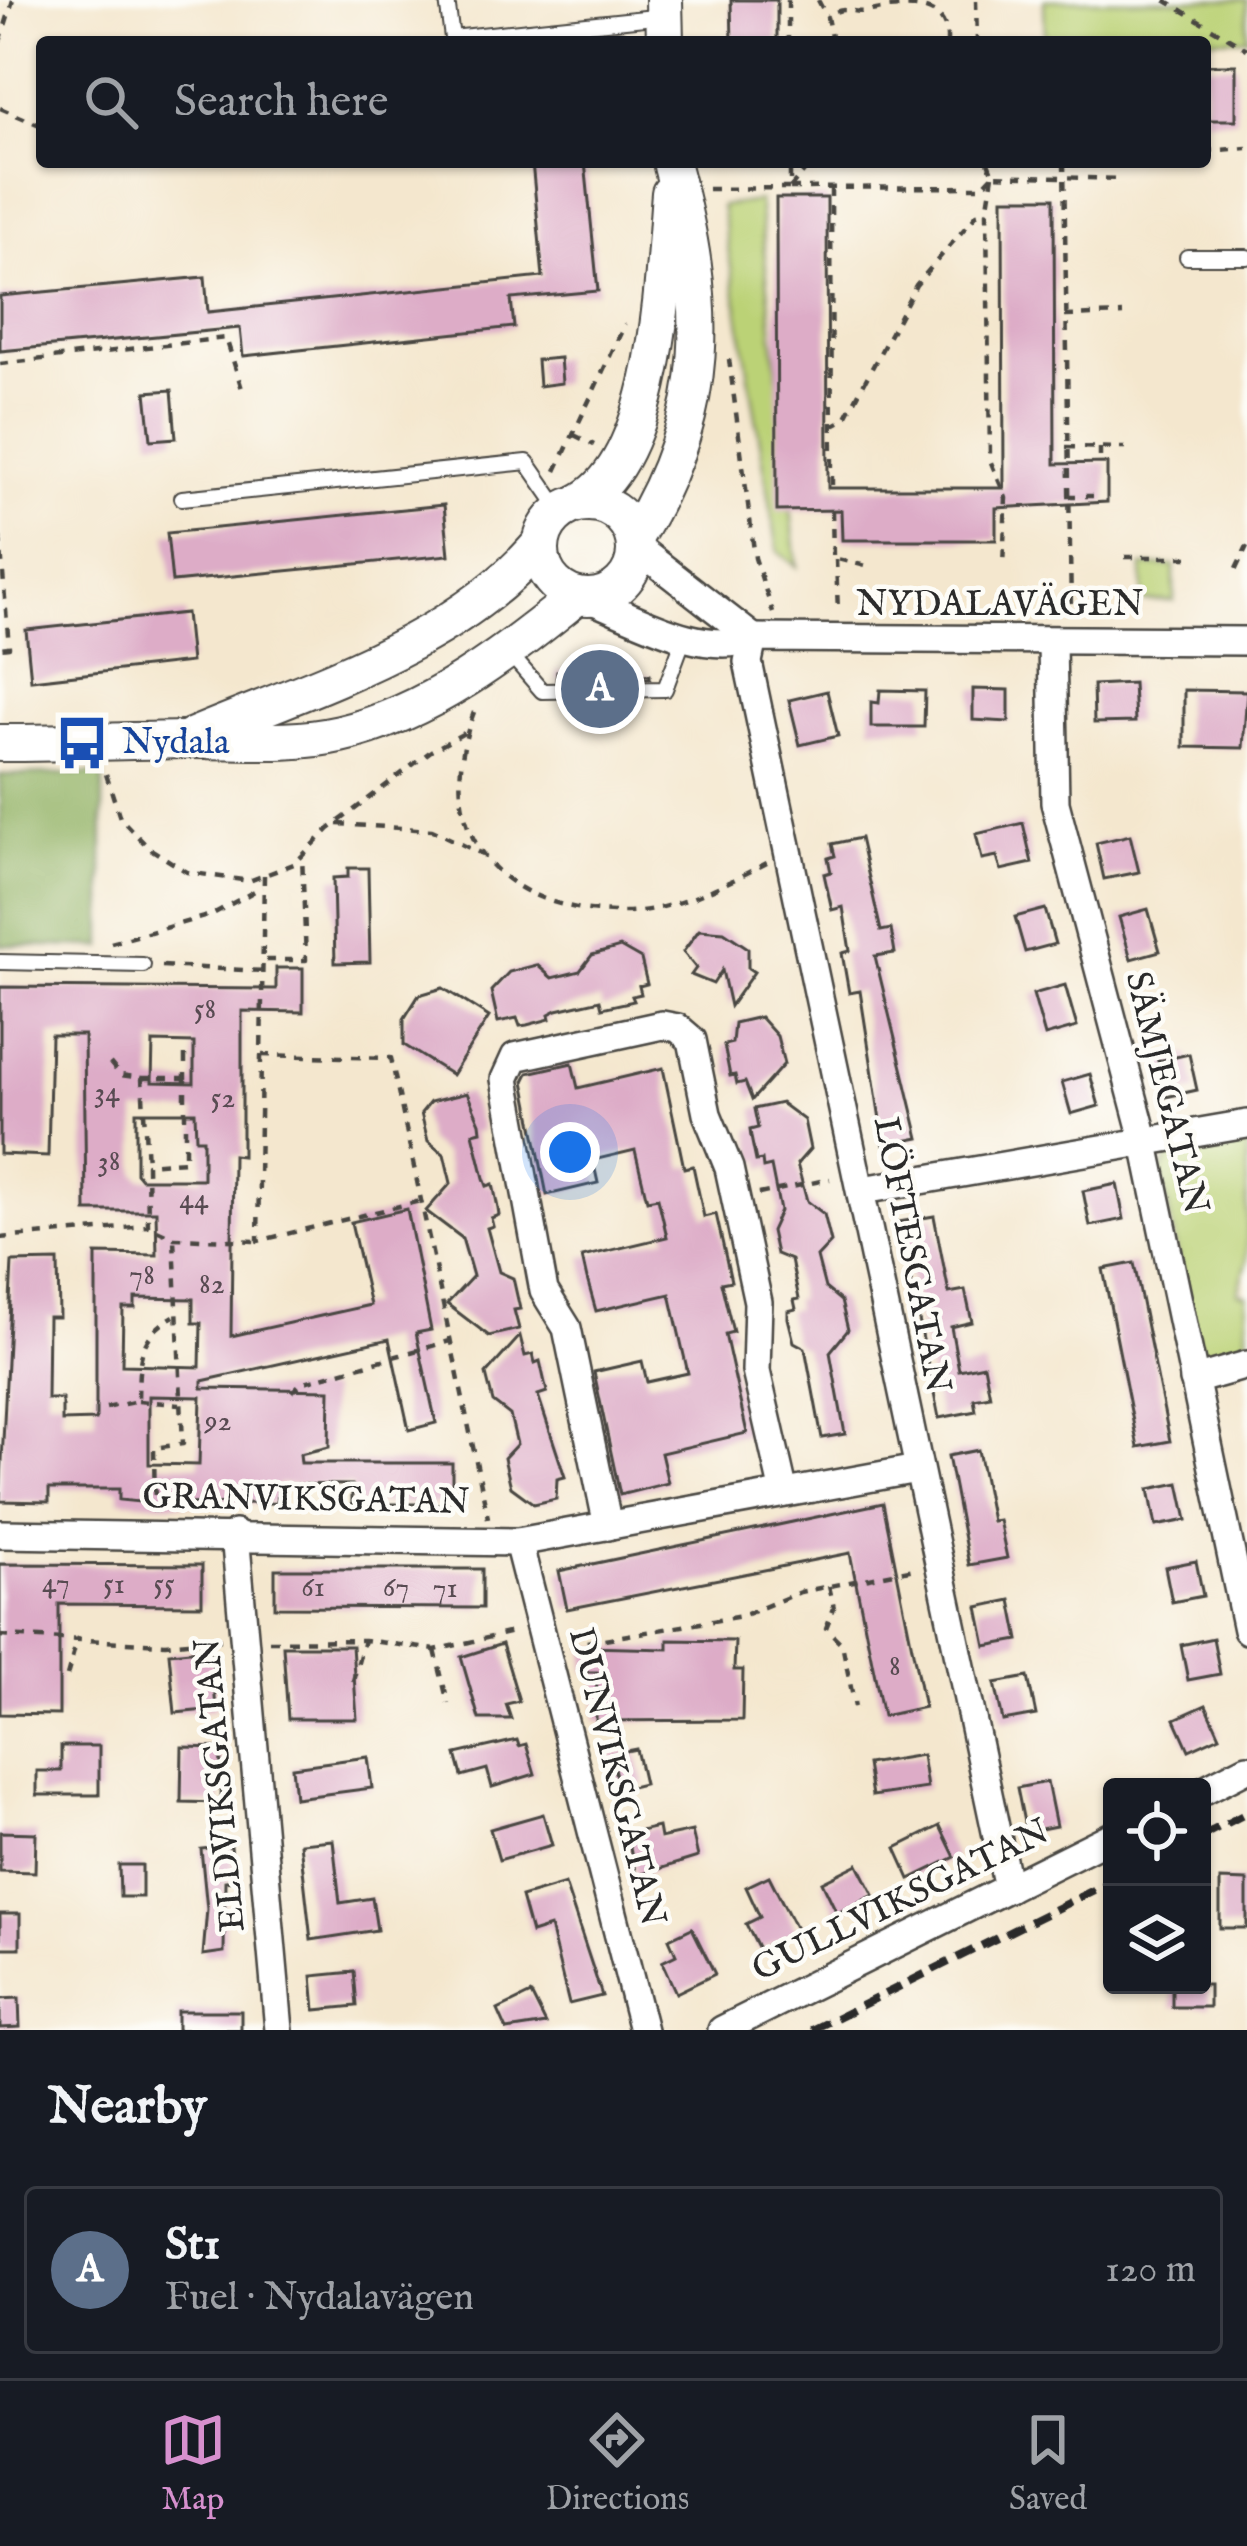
<!DOCTYPE html>
<meta charset="utf-8">
<style>
body{margin:0;font-family:"IM FELL English",serif;background:#20242c;color:#f1f3f6}
.controls{position:absolute;right:36px;bottom:36px;display:grid;overflow:hidden;border-radius:12px;box-shadow:0 3px 9px #0004}
.controls button{width:108px;height:108px;display:grid;place-items:center;padding:0;border:0;border-bottom:3px solid #363941;background:#171b24;color:#f1f3f6;font:60px sans-serif}
.you{position:absolute;left:570px;top:1152px;width:42px;height:42px;margin:-30px;border:9px solid #fff;border-radius:50%;background:#1a73e8;box-shadow:0 0 0 18px #1a73e833}
.badge{display:grid;place-items:center;width:78px;height:78px;border-radius:50%;background:#d690ce;color:#fff;font-size:39px;font-weight:700}
.pin{position:absolute;translate:-50% -50%;border:6px solid #fff;box-shadow:0 3px 12px #0006}
.list{margin:0;padding:0;list-style:none}
h2{display:flex;justify-content:space-between;align-items:center;height:156px;margin:0;padding:0 48px;font-size:51px}
h2 small{font-size:39px;font-weight:400;color:#9ea1a6}
.list li{display:grid;grid-template-columns:78px 1fr auto;gap:36px;align-items:center;box-sizing:border-box;height:168px;margin:0 24px 24px;padding:0 24px;border:3px solid #363941;border-radius:12px}
.list b{display:block;font-size:45px;white-space:nowrap}
.list p{margin:0;font-size:39px;white-space:nowrap;color:#9ea1a6}
.list em{font-size:39px;font-style:normal;color:#9ea1a6}
.icon{flex:none;width:66px;height:66px;fill:none;stroke:currentColor;stroke-width:2;stroke-linecap:round;stroke-linejoin:round}
.map{position:relative;flex:none;width:1247px;height:2030px;overflow:hidden}
.search{position:absolute;background:#171b24;box-shadow:0 3px 9px #0004;left:36px;right:36px;top:36px;height:132px;display:flex;align-items:center;gap:30px;box-sizing:border-box;padding:0 42px;border-radius:12px;color:#9ea1a6;font-size:45px}
.sheet{height:348px;background:#171b24}
nav{display:flex;justify-content:space-around;align-items:center;box-sizing:border-box;height:168px;border-top:3px solid #363941;background:#171b24;font-size:33px;color:#9ea1a6}
nav a{display:grid;justify-items:center;gap:6px}
nav .on{color:#d690ce}
.map>svg:first-child{display:block}
.green{fill:#bbd276;stroke:#737e50;stroke-width:3}
.forest{fill:#94b467;stroke:#607049;stroke-width:3}
.building{fill:#ddacc7;fill-rule:evenodd}
.lines{fill:none;stroke-linecap:round;stroke-linejoin:round}
.lane-casing{stroke:#494743;stroke-width:18}
.street-casing{stroke:#494743;stroke-width:32}
.secondary-casing{stroke:#494743;stroke-width:40}
.path{stroke:#494743;stroke-width:4.5;stroke-dasharray:9 9;stroke-linecap:butt}
.lane{stroke:#fff;stroke-width:14}
.street{stroke:#fff;stroke-width:27}
.secondary{stroke:#fff;stroke-width:36}
.rail{stroke:#2b2b2b;stroke-width:8;stroke-dasharray:18 9;stroke-linecap:butt}
.labels{text-anchor:middle;dominant-baseline:central;stroke-width:9;stroke-linejoin:round;paint-order:stroke}
.number-label{font-size:30px;fill:#584b52}
.street-label{font-size:36px;fill:#2b2b2b;stroke:#fdfcf7}
.transit-label{font-size:36px;fill:#164399;stroke:#fdfcf7;text-anchor:start}
</style>
<div class="map">
<svg width="1247" height="2030" viewBox="0 0 1247 2030">
<rect width="100%" height="100%" fill="#fdfcf7"/>
<filter id="ink" filterUnits="userSpaceOnUse"><feTurbulence type="fractalNoise" baseFrequency=".00833" numOctaves="2"/><feDisplacementMap in="SourceGraphic" scale="24" xChannelSelector="R" yChannelSelector="G"/><feConvolveMatrix kernelMatrix="1 2 1 2 8 2 1 2 1" color-interpolation-filters="sRGB"/></filter>
<filter id="wash" filterUnits="userSpaceOnUse"><feTurbulence type="fractalNoise" baseFrequency=".004" numOctaves="4" result="noise"/><feDisplacementMap in="SourceGraphic" scale="48" xChannelSelector="R" yChannelSelector="G"/><feGaussianBlur stdDeviation="2.7" result="paint"/><feColorMatrix in="noise" values="0 0 0 0 0 0 0 0 0 0 0 0 0 0 0 0 0 1.4 0 .05"/><feComposite in="paint" operator="in"/></filter>
<g filter="url(#wash)">
<rect width="100%" height="100%" fill="#f4e7ce"/>
<g class="green">
<path d="M1044,0H1247V38L1045,42Z"/>
<path d="M759,201L797,567L778,551L721,206Z"/>
<path d="M1142,566H1174V601H1143Z"/>
<path d="M1247,1138V1262L1238,1292L1247,1295V1353L1221,1362L1198,1356L1161,1172L1170,1154Z"/>
</g>
<path class="forest" d="M103,773V947L0,945V775Z"/>
<g id="blocks">
<g class="building">
<path d="M731,0H777V42H732Z"/>
<rect x="1205" y="65" width="31" height="55"/>
<path d="M532,162H585L598,291L511,299L514,327L243,356L240,328L0,351V296L205,277L208,312L543,277Z"/>
<path d="M776,198H827L828,488H1004L1003,198H1054L1055,464L1107,463V502L996,508V540H842L841,510L777,511Z"/>
<path d="M560,358L562,383L539,386L537,360Z"/>
<path d="M172,390L176,438L151,440L146,392Z"/>
<path d="M444,505L449,555L172,582L167,533Z"/>
<path d="M186,613L191,662L31,680L26,630Z"/>
<path d="M557,671L650,675V678L556,680Z"/>
<path d="M1133,683L1135,722L1094,723L1093,685Z"/>
<path d="M973,689L1009,690V722L973,720Z"/>
<path d="M880,690L925,691L924,727H871V702L879,703Z"/>
<path d="M1184,690L1247,691L1243,748L1184,747Z"/>
<path d="M827,691L838,736L800,745L789,700Z"/>
<path d="M1023,823L1032,863L1001,870L997,856L982,859L976,834Z"/>
<path d="M1130,835L1139,872L1104,879L1096,843Z"/>
<path d="M860,838L881,931L891,929L895,953L875,956L919,1138L884,1145L860,991L849,993L842,953L850,951L843,907L832,910L824,874L831,872L828,858L835,856L832,844Z"/>
<path d="M348,868H368L370,962L335,963L333,878L348,877Z"/>
<path d="M1045,909L1055,944L1025,952L1015,917Z"/>
<path d="M1148,909L1160,951L1131,959L1119,917Z"/>
<path d="M699,930L724,932L748,948V968L754,972L730,1006L722,970L713,984L691,975L696,968L683,952Z"/>
<path d="M620,947L641,959L647,984L639,986L641,994L632,996L634,1001L602,1008L600,1000L557,1010L549,1014L550,1019L527,1025L520,1026L517,1018L498,1022L491,991L509,972L537,965L552,978L580,971L592,955Z"/>
<path d="M276,968H303V1012L242,1011V1156L233,1155L231,1336L370,1305L351,1222L407,1209L431,1330L416,1333L436,1423L409,1430L389,1339L202,1381V1388L330,1390L329,1447L300,1454L301,1463H452V1504H352V1485L278,1484L277,1503L160,1504L119,1500V1489H49V1502L0,1501L12,1262L58,1261L59,1317H48L47,1399H62V1421L96,1420V1254L157,1255L156,1211H86L84,1035H51L48,1156L0,1154V987L276,989ZM153,1042L194,1043V1083L152,1082ZM136,1112H195L196,1139H203V1179H141L136,1173ZM135,1298L193,1299V1323H201L200,1367L122,1365L123,1308H135ZM149,1396L201,1397L199,1465L149,1464Z"/>
<path d="M1065,985L1077,1027L1045,1036L1033,994Z"/>
<path d="M443,988L489,1017L452,1075L404,1045V1019L419,995Z"/>
<path d="M760,1017L777,1036L784,1064L752,1100L745,1082L737,1084L735,1075L730,1076L724,1045L732,1043L734,1023Z"/>
<path d="M1189,1054L1197,1090L1166,1097L1158,1061Z"/>
<path d="M572,1063L578,1088L663,1068L684,1168L693,1166L704,1217L716,1214L731,1281L721,1283L733,1332L725,1334L747,1433L661,1453L668,1483L620,1495L594,1372L642,1361L647,1382L688,1373L670,1294L596,1311L587,1279L582,1257L667,1237L658,1198L647,1200L635,1150L593,1160L598,1183L547,1195L524,1081L528,1073Z"/>
<path d="M1090,1074L1099,1106L1071,1114L1062,1082Z"/>
<path d="M467,1093L480,1123L481,1131L473,1133L484,1178L487,1186L493,1184L498,1208L499,1215L491,1218L493,1226L487,1228L499,1272L513,1278L520,1309L514,1310L519,1329L489,1336L447,1304L473,1276L462,1238L426,1211L451,1183L444,1154L428,1141L421,1113L430,1102Z"/>
<path d="M781,1103L804,1120L810,1149L797,1164L807,1201L824,1214L831,1242L817,1257L825,1288L841,1301L848,1330L830,1352L845,1434L822,1438L805,1348L794,1342L788,1318V1311L796,1309L794,1300L799,1299L791,1260L776,1254L771,1231L780,1211L771,1166L763,1168L762,1160L756,1161L751,1137L750,1130L758,1128L754,1109Z"/>
<path d="M1117,1184L1124,1219L1090,1226L1083,1191Z"/>
<path d="M934,1216L949,1293L965,1290L972,1322L951,1327L959,1370L984,1365L990,1396L974,1399L976,1411L939,1418L899,1222Z"/>
<path d="M1134,1263L1170,1441L1138,1447L1103,1269Z"/>
<path d="M520,1336L525,1356L533,1354L535,1363L540,1361L547,1392L538,1395L565,1477L557,1479L556,1499L534,1504L511,1487L504,1458L517,1444L510,1415L493,1402L486,1374Z"/>
<path d="M978,1450L992,1521L999,1520L1007,1558L969,1565L948,1456Z"/>
<path d="M1179,1483L1187,1520L1156,1526L1149,1489Z"/>
<path d="M883,1503L924,1707L883,1716L850,1553L567,1609L559,1571Z"/>
<path d="M1196,1561L1203,1596L1172,1602L1165,1567Z"/>
<path d="M0,1564L202,1565V1605L59,1604V1715L0,1714Z"/>
<path d="M275,1569H482V1608L275,1607Z"/>
<path d="M1011,1600L1019,1640L986,1646L978,1607Z"/>
<path d="M1213,1638L1220,1674L1188,1680L1181,1645Z"/>
<path d="M668,1640L735,1641L734,1670H743L742,1720L596,1721L597,1672H585L586,1647L668,1649Z"/>
<path d="M502,1644L519,1701L506,1704L511,1719H479L461,1657Z"/>
<path d="M283,1646H352L357,1719H288Z"/>
<path d="M211,1649L216,1709L175,1713L169,1653Z"/>
<path d="M1028,1677L1036,1715L1003,1721L995,1683Z"/>
<path d="M1206,1705L1220,1736L1189,1750L1175,1719Z"/>
<path d="M517,1740L519,1746L526,1744L535,1774L492,1787L487,1769L462,1776L456,1754Z"/>
<path d="M61,1746H99V1795H37V1771H61Z"/>
<path d="M182,1747L221,1748L220,1803L181,1802Z"/>
<path d="M636,1749L644,1784L619,1790L611,1754Z"/>
<path d="M922,1755L927,1788L872,1796L867,1764Z"/>
<path d="M368,1757L372,1788L295,1798L292,1767Z"/>
<path d="M1047,1782L1056,1826L1026,1832L1017,1788Z"/>
<path d="M543,1814L552,1845L499,1860L490,1829Z"/>
<path d="M940,1826L955,1857L910,1879L896,1848Z"/>
<path d="M658,1827L660,1838L692,1831L698,1857L636,1876L627,1834Z"/>
<path d="M0,1832L36,1833L35,1872L0,1871Z"/>
<path d="M333,1840L340,1903L372,1898L377,1930L311,1940L300,1843Z"/>
<path d="M231,1846L234,1880L225,1881L224,1952L203,1955L207,1909L201,1849Z"/>
<path d="M858,1864L874,1895L837,1913L822,1882Z"/>
<path d="M119,1865H142V1897H120Z"/>
<path d="M769,1876L797,1931L759,1950L746,1924L760,1917L746,1887Z"/>
<path d="M1220,1880L1247,1881V1928H1220Z"/>
<path d="M565,1884L602,1996L569,2004L550,1927L531,1933L521,1897Z"/>
<rect x="0" y="1914" width="20" height="34"/>
<path d="M692,1928L715,1974L676,1993L662,1962L676,1955L669,1939Z"/>
<path d="M354,1972L357,2006L315,2010L312,1976Z"/>
<rect x="1172" y="1985" width="37" height="22"/>
<path d="M531,1994L546,2024L507,2030L498,2010Z"/>
<path d="M19,1998L20,2027L0,2028V1999Z"/>
<rect x="177" y="2011" width="64" height="19"/>
</g>
</g>
</g>
<g filter="url(#ink)">
<use href="#blocks" fill-opacity="0" stroke="#494743" stroke-width="3"/>
<g class="lines">
<defs>
<g id="lane">
<path d="M447,0L452,38L664,16"/>
<path d="M1187,257H1247"/>
<path d="M182,498L527,462L561,511"/>
<path d="M510,654L542,691L665,689L685,635"/>
<path d="M0,962L143,965"/>
</g>
<g id="street">
<path d="M636,547L753,638"/>
<path d="M587,598C636,617 701,657 753,638L1247,641"/>
<path d="M753,638L748,662L1008,1888"/>
<path d="M1052,642L1055,803L1144,1139L1247,1630"/>
<path d="M863,1190L1247,1124"/>
<path d="M1194,1380L1247,1365"/>
<path d="M608,1526L567,1328L544,1291L505,1079L515,1057L662,1025L678,1028L692,1040L707,1114L729,1168L758,1302L756,1371L784,1493"/>
<path d="M0,1534L518,1542L917,1469"/>
<path d="M235,1534L279,2030"/>
<path d="M518,1542L643,2030"/>
<path d="M1202,1791L1247,1768"/>
<path d="M722,2030L1112,1836"/>
</g>
<g id="secondary">
<path d="M664,0L665,42"/>
<circle cx="588" cy="550" r="47"/>
<path d="M576,504C660,465 663,276 670,193"/>
<path d="M634,538C713,412 709,304 672,166"/>
<path d="M191,737C309,687 456,644 541,543"/>
<path d="M0,743C61,743 123,741 184,740C237,739 287,746 340,734C428,714 509,652 577,596"/>
</g>
</defs>
<use href="#lane" class="lane-casing"/>
<use href="#street" class="street-casing"/>
<use href="#secondary" class="secondary-casing"/>
<g class="path">
<path d="M788,0V42"/>
<path d="M818,0L827,17"/>
<path d="M976,0L977,42"/>
<path d="M1165,0L1247,49"/>
<path d="M0,42L13,0"/>
<path d="M832,42L827,17C845,3 853,15 871,11C905,4 949,0 947,42"/>
<path d="M0,108L42,126"/>
<path d="M1205,151L1247,148"/>
<path d="M988,162L993,175L1121,179"/>
<path d="M1064,162L1071,612"/>
<path d="M993,175L987,212L990,460L1006,498L1003,566"/>
<path d="M790,188L982,187L993,175"/>
<path d="M790,188L812,162"/>
<path d="M831,188L832,488"/>
<path d="M708,189L790,188V162"/>
<path d="M1065,316L1123,314"/>
<path d="M729,359L755,558L773,613"/>
<path d="M0,364L226,338L243,392"/>
<path d="M832,426L845,419L916,285L977,214L987,212"/>
<path d="M574,435L594,445"/>
<path d="M1066,447L1125,448"/>
<path d="M1100,448V463"/>
<path d="M556,471L625,324"/>
<path d="M1067,496H1093"/>
<path d="M832,510L833,558L866,566"/>
<path d="M0,537L9,647L0,648"/>
<path d="M1125,557H1191"/>
<path d="M836,559L838,613"/>
<path d="M1236,569L1247,546"/>
<path d="M474,712C428,835 503,915 629,912C677,910 725,884 767,863"/>
<path d="M106,774L120,818L149,848L187,872L249,881L294,864L329,829L431,751L466,732"/>
<path d="M338,824L432,830L482,854"/>
<path d="M264,875L258,1241L420,1201"/>
<path d="M111,943L211,915L262,887"/>
<path d="M266,960H306L302,855"/>
<path d="M162,966L264,971"/>
<path d="M185,1055V1161L147,1164L148,1226L174,1238L257,1241"/>
<path d="M262,1055L391,1058L488,1518"/>
<path d="M110,1063L120,1075L142,1078L147,1164"/>
<path d="M142,1078H184"/>
<path d="M759,1194L830,1179"/>
<path d="M0,1238L148,1226"/>
<path d="M292,1392L301,1383L450,1341"/>
<path d="M138,1401L180,1404"/>
<path d="M106,1408L138,1401C139,1362 137,1337 174,1316"/>
<path d="M155,1513L154,1448L183,1444L174,1238"/>
<path d="M829,1586L834,1608L826,1628L842,1644L855,1707"/>
<path d="M0,1636L165,1644L221,1639"/>
<path d="M269,1641L364,1640L435,1650L517,1631"/>
<path d="M569,1645L742,1616L800,1592L914,1569"/>
<path d="M435,1650L448,1703"/>
<path d="M67,1676L78,1637"/>
<path d="M353,1681L364,1640"/>
</g>
<use href="#lane" class="lane"/>
<use href="#street" class="street"/>
<use href="#secondary" class="secondary"/>
<g class="rail">
<path d="M1202,1836L1247,1813"/>
<path d="M812,2030L1112,1881"/>
</g>
</g>
</g>
<defs>
<symbol id="bus-bare" viewBox="-9 -9 18 18"><path d="M-5-6H5V4H4V6H2V4H-2V6H-4V4H-5ZM-3.5-4V0h7V-4ZM-3.5 1.2v1.5H-2V1.2ZM2 1.2v1.5H3.5V1.2Z" fill="#1a4fb4" stroke="#fdfcf7" stroke-width="2.5" paint-order="stroke"/></symbol>
</defs>
<g fill-rule="evenodd">
<use href="#bus-bare" x="44" y="705" width="76" height="76"/>
</g>
<g class="labels">
<g class="number-label">
<text x="205" y="1010">58</text>
<text x="107" y="1093">34</text>
<text x="223" y="1099">52</text>
<text x="109" y="1162">38</text>
<text x="194" y="1200">44</text>
<text x="142" y="1276">78</text>
<text x="212" y="1285">82</text>
<text x="218" y="1422">92</text>
<text x="56" y="1584">47</text>
<text x="114" y="1585">51</text>
<text x="164" y="1585">55</text>
<text x="313" y="1588">61</text>
<text x="396" y="1588">67</text>
<text x="445" y="1589">71</text>
<text x="895" y="1667">8</text>
</g>
<g class="street-label">
<text x="1000" y="605">NYDALAVÄGEN</text>
<text transform="translate(1166 1093) rotate(76)">SÄMJEGATAN</text>
<text transform="translate(911 1255) rotate(79)">LÖFTESGATAN</text>
<text transform="translate(306 1500) rotate(1)">GRANVIKSGATAN</text>
<text transform="translate(616 1777) rotate(76)">DUNVIKSGATAN</text>
<text transform="translate(221 1785) rotate(-95)">ELDVIKSGATAN</text>
<text transform="translate(901 1901) rotate(-26)">GULLVIKSGATAN</text>
</g>
<g class="transit-label">
<text x="122" y="743">Nydala</text>
</g>
</g>
</svg>
<div class="controls">
<button><svg class="icon" aria-label="locate" viewBox="0 0 24 24"><circle cx="12" cy="12" r="6"/><path d="M12 2v4M12 18v4M2 12h4M18 12h4"/></svg></button>
<button><svg class="icon" aria-label="layers" viewBox="0 0 24 24"><path d="M12 4l9 5-9 5-9-5zM3 14l9 5 9-5"/></svg></button>
</div>
<div class="you"></div>
<div class="pin badge" style="left:600px;top:689px;background:#5c6f8a">A</div>
<div class="search"><svg class="icon" aria-label="search" viewBox="0 0 24 24"><circle cx="10" cy="10" r="6"/><path d="M15 15l6 6"/></svg>Search here</div>
</div>
<section class="sheet">
<h2>Nearby<small></small></h2>
<ul class="list">
<li><span class="badge" style="background:#5c6f8a">A</span><div><b>St1</b><p>Fuel · Nydalavägen</p></div><em>120 m</em></li>
</ul>
</section>
<nav>
<a class="on"><svg class="icon" aria-label="map" viewBox="0 0 24 24"><path d="M3 6l6-2 6 2 6-2v14l-6 2-6-2-6 2zM9 4v14M15 6v14"/></svg>Map</a>
<a><svg class="icon" aria-label="directions" viewBox="0 0 24 24"><path d="M12 3l9 9-9 9-9-9zM9 14v-3h6M13 9l2 2-2 2"/></svg>Directions</a>
<a><svg class="icon" aria-label="saved" viewBox="0 0 24 24"><path d="M7 4h10v16l-5-4-5 4z"/></svg>Saved</a>
</nav>
